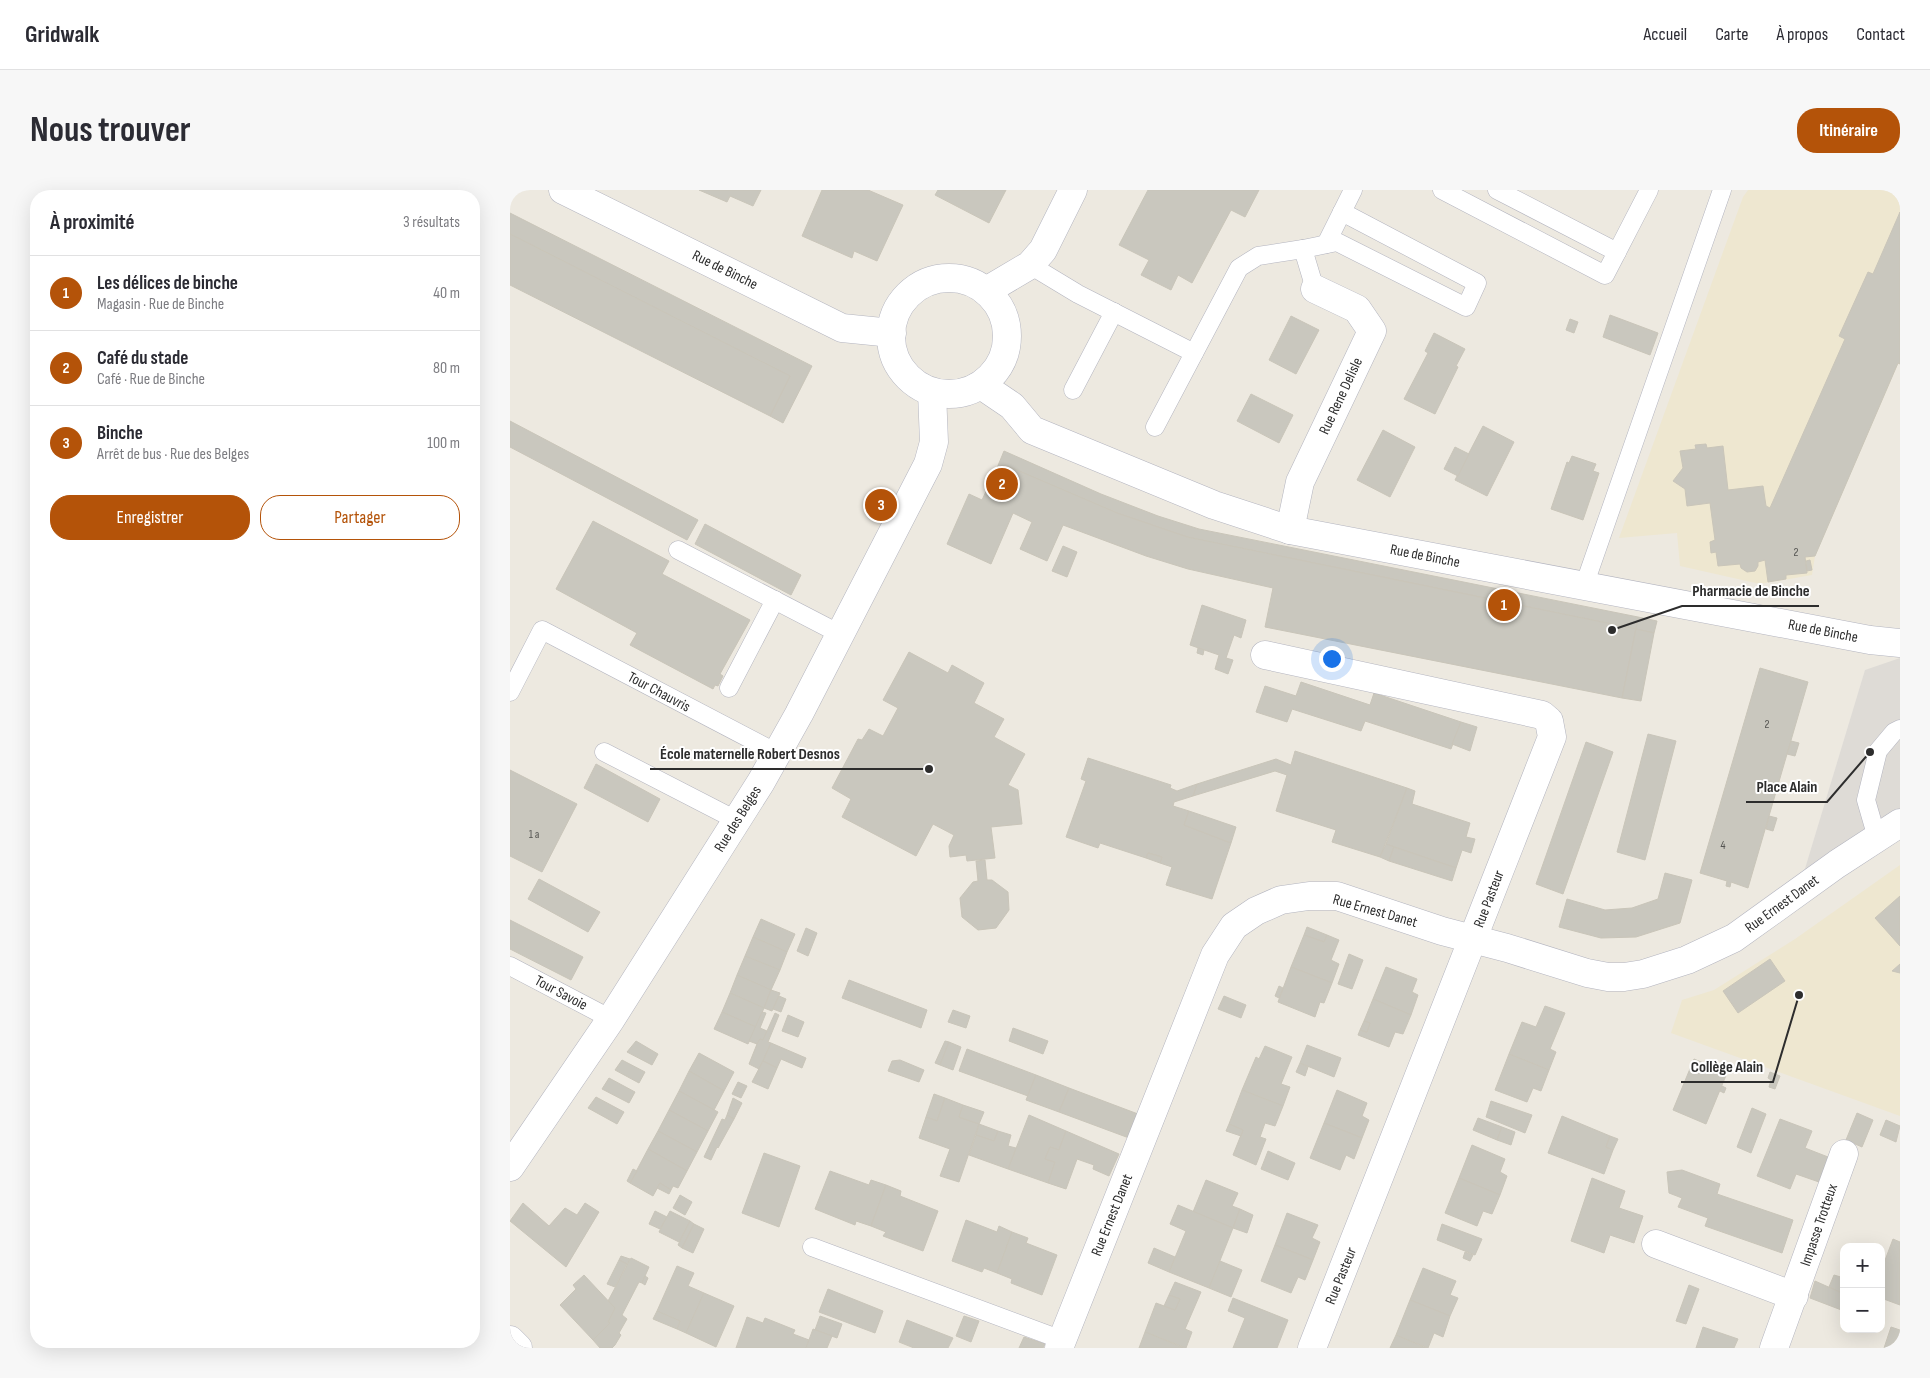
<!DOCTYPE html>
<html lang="fr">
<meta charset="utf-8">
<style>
body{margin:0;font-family:"Sofia Sans Condensed",sans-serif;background:#f7f7f7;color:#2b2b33}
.controls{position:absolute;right:15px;bottom:15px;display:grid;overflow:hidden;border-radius:10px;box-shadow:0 5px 20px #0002}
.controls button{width:45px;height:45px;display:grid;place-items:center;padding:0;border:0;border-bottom:1px solid #e1e1e2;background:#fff;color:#2b2b33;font:25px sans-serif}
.you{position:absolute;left:821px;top:468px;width:18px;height:18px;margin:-12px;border:4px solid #fff;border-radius:50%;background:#1a73e8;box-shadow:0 0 0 8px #1a73e833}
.badge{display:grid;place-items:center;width:32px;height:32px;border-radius:50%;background:#b45309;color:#fff;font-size:16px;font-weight:700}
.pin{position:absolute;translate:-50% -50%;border:2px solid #fff;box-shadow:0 1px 5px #0006}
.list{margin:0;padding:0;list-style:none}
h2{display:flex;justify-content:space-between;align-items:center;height:65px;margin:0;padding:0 20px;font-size:21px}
h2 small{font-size:16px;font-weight:400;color:#7c7c81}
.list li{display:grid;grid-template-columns:32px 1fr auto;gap:15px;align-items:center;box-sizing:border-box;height:75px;padding:0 20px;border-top:1px solid #e1e1e2}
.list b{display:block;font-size:19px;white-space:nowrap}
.list p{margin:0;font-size:16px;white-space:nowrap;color:#7c7c81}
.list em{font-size:16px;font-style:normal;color:#7c7c81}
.actions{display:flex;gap:10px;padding:15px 20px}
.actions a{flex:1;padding:11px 0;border:1px solid #b45309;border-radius:20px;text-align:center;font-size:18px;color:#b45309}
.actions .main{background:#b45309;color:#fff}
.map{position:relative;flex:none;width:1390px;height:1158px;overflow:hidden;border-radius:20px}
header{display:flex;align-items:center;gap:30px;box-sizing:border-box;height:70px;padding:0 25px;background:#fff;border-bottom:1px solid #e1e1e2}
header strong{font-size:24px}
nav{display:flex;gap:28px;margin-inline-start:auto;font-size:18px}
.intro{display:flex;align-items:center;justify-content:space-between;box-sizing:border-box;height:120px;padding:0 30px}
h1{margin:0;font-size:35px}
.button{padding:12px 22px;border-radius:20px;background:#b45309;color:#fff;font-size:18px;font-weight:700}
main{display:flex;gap:30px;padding:0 30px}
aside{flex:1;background:#fff;border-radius:20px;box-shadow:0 5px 20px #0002}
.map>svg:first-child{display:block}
.education{fill:#eee7d0}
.plaza{fill:#dedbd6}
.building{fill:#c9c7be;stroke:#c9c5b9}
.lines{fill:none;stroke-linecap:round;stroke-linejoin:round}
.service-casing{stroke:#b3b4bf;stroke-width:19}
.minor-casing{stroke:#b3b4bf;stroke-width:29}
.tertiary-casing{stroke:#b3b4bf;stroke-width:29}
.service{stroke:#fff;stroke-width:18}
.minor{stroke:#fff;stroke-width:28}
.tertiary{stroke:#fff;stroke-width:28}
.labels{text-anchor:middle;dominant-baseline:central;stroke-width:4;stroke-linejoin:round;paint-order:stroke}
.number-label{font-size:12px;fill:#545451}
.street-label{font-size:15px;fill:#2d2d2d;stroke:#fff}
.leader{fill:none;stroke:#2d2d2d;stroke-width:2}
.callout-dot{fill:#2d2d2d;stroke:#fff;stroke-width:2}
.callout-label{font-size:16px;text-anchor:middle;font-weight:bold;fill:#2d2d2d;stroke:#fff;stroke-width:4;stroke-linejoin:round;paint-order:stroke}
</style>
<header>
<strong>Gridwalk</strong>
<nav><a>Accueil</a><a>Carte</a><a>À propos</a><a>Contact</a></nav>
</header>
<div class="intro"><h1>Nous trouver</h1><a class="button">Itinéraire</a></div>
<main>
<aside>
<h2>À proximité<small>3 résultats</small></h2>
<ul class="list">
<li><span class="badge">1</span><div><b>Les délices de binche</b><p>Magasin · Rue de Binche</p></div><em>40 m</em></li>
<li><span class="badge">2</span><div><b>Café du stade</b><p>Café · Rue de Binche</p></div><em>80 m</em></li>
<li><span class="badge">3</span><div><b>Binche</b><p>Arrêt de bus · Rue des Belges</p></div><em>100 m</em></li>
</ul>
<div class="actions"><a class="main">Enregistrer</a><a>Partager</a></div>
</aside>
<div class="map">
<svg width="1390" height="1158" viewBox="0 0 1390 1158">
<rect width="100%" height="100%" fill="#ede9e0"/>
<g class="education">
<path d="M1238,0H1390V174H1388L1305,366L1302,385L1250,394L1170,376L1167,343L1109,348L1233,7Z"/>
<path d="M1390,675V926L1161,843L1172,810L1204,800L1285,749Z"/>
</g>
<path class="plaza" d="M1390,468V644L1294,682L1355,480Z"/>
<g class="building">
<path d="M189,0H251L243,16L220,6L217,12Z"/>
<path d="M312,0H358L393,15L367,71L344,61L342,68L292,46Z"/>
<path d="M428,0H496L479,33L425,5Z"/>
<path d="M638,0H749L735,27L721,20L682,93L668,85L661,100L631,85L639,70L609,55Z"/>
<path d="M1390,22V174L1388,173L1305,366L1295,367L1297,383L1276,385V389L1258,392L1255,370L1248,372V376L1245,381L1237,382L1231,378L1230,374L1208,376L1206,362L1201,363L1200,352L1205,350L1200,313L1177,316L1175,299L1163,291L1173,278L1170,261L1186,259L1185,255L1196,254L1197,258L1213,256L1218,300L1253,296L1256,316L1260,318L1335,149L1329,146L1358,82L1363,84Z"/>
<path d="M0,23L302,176L273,233L260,226L280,186L0,44Z"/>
<path d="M0,44L280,186L260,226L0,95Z"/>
<path d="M1100,125L1148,143L1140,165L1093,147Z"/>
<path d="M781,126L809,140L786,184L759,170Z"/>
<path d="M1060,129L1068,132L1064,143L1056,140Z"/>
<path d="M924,143L955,159L946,176L948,177L925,224L894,209L918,163L915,161Z"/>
<path d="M741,204L783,225L769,253L727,231Z"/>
<path d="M0,231L188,330L177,350L0,257Z"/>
<path d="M973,236L1004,252L977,306L945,290Z"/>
<path d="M873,240L905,257L880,307L847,290Z"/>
<path d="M945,257L959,264L948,286L934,279Z"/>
<path d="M494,261L591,304L648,326L689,339L1128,427L1126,439L677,347L607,323L495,275L487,278Z"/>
<path d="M1062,266L1086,274L1083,281L1089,283L1073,330L1041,319L1057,272L1059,273Z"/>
<path d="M495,275L607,323L677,347L1126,439L1112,508L755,437L763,398L678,379L636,366L553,335L537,371L510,359L522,332L503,323L481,374L437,354L459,304L472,310L487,278Z"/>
<path d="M83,331L159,371L152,384L240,430L210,484L213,486L208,496L205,495L203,499L120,455L127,443L46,399Z"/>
<path d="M195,334L291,385L281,405L185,354Z"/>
<path d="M553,356L567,362L557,387L542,381Z"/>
<path d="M1300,370L1302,380L1297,381L1296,371Z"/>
<path d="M692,415L736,430L731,448L724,445L716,468L723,470L718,484L705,479L709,465L680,455Z"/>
<path d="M1128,427L1147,431L1144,443L1126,439Z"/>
<path d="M1126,439L1144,443L1131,511L1112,508Z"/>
<path d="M688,458L694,460L693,465L687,463Z"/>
<path d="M399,462L438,483L442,475L474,493L464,513L494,529L484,547L515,564L498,595L508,600L512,634L481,637L485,668L457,671L456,665L440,667L439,656L444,645L423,634L406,666L332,627L341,609L322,598L348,549L352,550L359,539L373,546L388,518L373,510Z"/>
<path d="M1250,478L1298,492L1238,698L1221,692L1220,697L1216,696L1217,691L1190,683Z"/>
<path d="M791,492L860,515L864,503L951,532L941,559L855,531L851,541L782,519L777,532L746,522L755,496L786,506Z"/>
<path d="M951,532L967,537L960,561L942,554Z"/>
<path d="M1138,544L1166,551L1135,670L1107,662Z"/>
<path d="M1281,551L1289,553L1285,566L1277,564Z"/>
<path d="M1076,552L1103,562L1053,704L1026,694Z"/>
<path d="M785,561L897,598L870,667L822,652L826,640L766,621L777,585L765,581L683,606L687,594L766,569L781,575Z"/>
<path d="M578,568L661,595L660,598L667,601L687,594L683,606L664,612L663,616L679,621L674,635L721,653L702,709L656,695L662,677L650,673L652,667L638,663L636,668L590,653L588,658L556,647L576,591L571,589Z"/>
<path d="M86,574L150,609L138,632L74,598Z"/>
<path d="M0,580L67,614L32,682L0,666Z"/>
<path d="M897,598L905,601L902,614L960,633L956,647L965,649L961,663L952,660L946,678L876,654Z"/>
<path d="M679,621L726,637L721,653L674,635Z"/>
<path d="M1259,626L1267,628L1263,641L1256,639Z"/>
<path d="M876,654L884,657L879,671L870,667Z"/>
<path d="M884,657L946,678L942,691L879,671Z"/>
<path d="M638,663L652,667L650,673L636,668Z"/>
<path d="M475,670L477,690H482L498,702L499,720L486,738L468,740L452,727L450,708L463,692L468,691L466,671Z"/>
<path d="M1155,683L1182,690L1170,733L1126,747L1091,748L1049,737L1057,709L1095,720L1122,718L1148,709Z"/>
<path d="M29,689L90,722L78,742L18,709Z"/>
<path d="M1390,706V756L1365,728Z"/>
<path d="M251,729L285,744L277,762L243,747Z"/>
<path d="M0,730L73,767L61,790L0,759Z"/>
<path d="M797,737L817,745L814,752L794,745Z"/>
<path d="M296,738L307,743L298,766L287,761Z"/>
<path d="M794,745L814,752L817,745L829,750L821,770L829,774L822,793L781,777Z"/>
<path d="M243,747L277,762L270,780L235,766Z"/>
<path d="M839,764L853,770L842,799L828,794Z"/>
<path d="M235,766L270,780L261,800L227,785Z"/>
<path d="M1260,769L1275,791L1228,823L1213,801Z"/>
<path d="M1390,774V783L1382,781Z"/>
<path d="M781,777L822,793L814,813L810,812L805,827L768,812Z"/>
<path d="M876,777L907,789L902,802L908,805L901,825L863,809Z"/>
<path d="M227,785L261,800L254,818L220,803Z"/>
<path d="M339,790L417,820L411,838L332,808Z"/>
<path d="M769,796L773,798L769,808L765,806Z"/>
<path d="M261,800L270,803L262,821L254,818Z"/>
<path d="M220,803L254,818L246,837L212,822Z"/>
<path d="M269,806L276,809L271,822L263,819Z"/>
<path d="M714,806L736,815L731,828L708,819Z"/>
<path d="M863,809L901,825L893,844L885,842L879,857L848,845L850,840L857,842L860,833L854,831Z"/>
<path d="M1035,816L1055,823L1040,859L1046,862L1039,880L999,864L1012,832L1026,837Z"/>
<path d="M443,820L460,826L456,838L438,832Z"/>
<path d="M212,822L246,837L238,854L204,839Z"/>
<path d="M252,822L256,823L250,838L257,841L253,850L250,849L247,854L239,851Z"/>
<path d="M265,823L269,825L258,852L261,853L249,879L239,874L247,854L250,849L253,850Z"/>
<path d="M278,825L294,832L288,847L272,841Z"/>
<path d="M854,831L860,833L857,842L850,840Z"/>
<path d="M503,838L538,851L533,864L499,851Z"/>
<path d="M126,851L148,864L142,875L117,862Z"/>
<path d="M435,851L439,852L430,875L425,873Z"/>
<path d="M439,852L451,857L443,880L430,875Z"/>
<path d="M261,853L296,868L292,878L271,869L267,878L253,871Z"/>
<path d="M797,855L831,868L824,887L790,873Z"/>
<path d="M755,856L782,867L771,894L780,897L773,916L732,900L746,867L749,869Z"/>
<path d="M457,859L526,885L518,906L449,881Z"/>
<path d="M189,863L224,882L214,901L179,881Z"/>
<path d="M999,864L1039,880L1031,901L1023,898L1017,912L985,900Z"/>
<path d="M1184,869L1217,883L1196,934L1163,920Z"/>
<path d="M112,870L135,882L129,893L105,880Z"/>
<path d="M390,870L414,880L409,892L378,881L382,871Z"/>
<path d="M253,871L267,878L258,899L242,892Z"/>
<path d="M790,873L798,877L795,886L786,882Z"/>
<path d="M179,881L214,901L204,920L169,901Z"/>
<path d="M1260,882L1270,886L1265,899L1259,897L1261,890L1258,888Z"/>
<path d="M526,885L559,898L549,922L516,910Z"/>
<path d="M99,888L125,902L119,913L92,899Z"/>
<path d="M228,892L237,896L231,908L222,904Z"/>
<path d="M1212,896L1216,898L1214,903L1210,901Z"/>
<path d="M559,898L628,924L619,948L549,922Z"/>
<path d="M732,900L773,916L765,936L755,933L750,947L756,949L746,975L723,965L733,940L719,934Z"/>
<path d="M827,900L857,913L852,926L859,930L852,948L814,933Z"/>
<path d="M169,901L208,922L198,941L159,920Z"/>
<path d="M424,904L435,908L427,931L416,927Z"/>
<path d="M86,907L114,922L107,934L78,918Z"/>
<path d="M223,908L232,913L224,929L217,925Z"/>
<path d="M435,908L453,915L449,927L469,934L449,992L430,986L440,959L409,948L416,927L427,931Z"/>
<path d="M981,911L1022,925L1015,943L976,927Z"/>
<path d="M453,915L474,922L469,934L449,927Z"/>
<path d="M1242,918L1256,924L1241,963L1227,957Z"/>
<path d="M159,920L198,941L187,962L148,941Z"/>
<path d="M1347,923L1363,930L1352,957L1336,950Z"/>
<path d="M217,925L224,929L208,958L207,957L201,970L194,967L212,929L215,930Z"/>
<path d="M519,925L556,941L549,960L540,957L535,969L545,972L538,993L498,979Z"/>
<path d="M1052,926L1100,946L1096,957L1103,960L1094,984L1038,963Z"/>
<path d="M968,928L992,937L987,950L963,940Z"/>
<path d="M1270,929L1302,941L1295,958L1318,967L1309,992L1286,984L1280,999L1247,986Z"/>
<path d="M1376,930L1390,936L1386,952L1370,945Z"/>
<path d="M814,933L852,948L844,969L836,965L830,980L800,968Z"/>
<path d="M469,934L488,941L484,951L466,945Z"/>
<path d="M719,934L733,940L731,946L716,941Z"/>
<path d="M992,937L1005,942L1001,955L987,950Z"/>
<path d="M148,941L187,962L177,981L138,959Z"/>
<path d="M488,941L501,945L498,956L506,958L498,979L459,965L466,945L484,951Z"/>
<path d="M556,941L609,964L599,986L583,979L584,975L567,969L556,999L538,993L545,972L535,969L540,957L549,960Z"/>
<path d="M1100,946L1108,949L1103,960L1096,957Z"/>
<path d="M962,955L995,969L990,982L997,986L990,1005L949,988Z"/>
<path d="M138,959L177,981L168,998L163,996L161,1000L150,993L143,1006L120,993Z"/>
<path d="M758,961L785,973L778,990L751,979Z"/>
<path d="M254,963L290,976L269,1037L232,1023Z"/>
<path d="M123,979L127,981L120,993L117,991Z"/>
<path d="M1172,980L1210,994L1207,1004L1283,1030L1272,1063L1195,1036L1198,1028L1168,1017L1172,1008L1159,1003L1157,982Z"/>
<path d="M320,981L359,995L361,990L376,995L361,1036L346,1031L345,1035L305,1019Z"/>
<path d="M949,988L990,1005L982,1024L973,1021L967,1036L935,1023Z"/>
<path d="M1082,988L1115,1001L1109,1018L1133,1026L1124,1053L1100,1045L1094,1063L1061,1051Z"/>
<path d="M696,990L728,1003L722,1016L730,1019L723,1038L683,1022Z"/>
<path d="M150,993L161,1000L159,1004L147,998Z"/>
<path d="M376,995L391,1001L390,1006L428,1021L413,1061L373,1046L376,1042L361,1036Z"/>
<path d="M170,1005L182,1012L175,1025L163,1018Z"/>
<path d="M13,1013L39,1036L55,1018L67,1025L75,1013L89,1022L56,1077L0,1031Z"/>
<path d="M668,1015L723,1038L699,1098L659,1082L676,1041L660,1034Z"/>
<path d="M730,1019L743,1025L737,1043L723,1038Z"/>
<path d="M145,1021L157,1027L150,1039L139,1034Z"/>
<path d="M160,1021L180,1031L169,1052L149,1042Z"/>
<path d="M777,1023L808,1035L802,1048L810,1052L803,1070L765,1055Z"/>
<path d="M456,1030L487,1042L489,1036L502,1042L487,1083L474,1078L472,1082L442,1071Z"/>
<path d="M180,1031L184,1034L172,1058L168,1055Z"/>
<path d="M184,1034L194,1039L183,1063L172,1058Z"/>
<path d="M932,1034L972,1049L965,1065L927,1050Z"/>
<path d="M502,1042L518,1048L516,1053L547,1065L532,1105L501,1093L502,1089L487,1083Z"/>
<path d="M1383,1049L1390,1052V1115L1371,1108V1081Z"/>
<path d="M765,1055L803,1070L795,1090L788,1087L781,1103L751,1091Z"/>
<path d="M644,1058L665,1067L659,1082L638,1073Z"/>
<path d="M955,1062L963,1065L960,1071L953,1068Z"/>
<path d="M111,1066L120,1069L117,1074L109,1070Z"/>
<path d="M121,1068L139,1077L132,1093L129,1092L112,1125L117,1129L109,1143L111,1145L105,1155L102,1158H90L83,1150L100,1133L98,1132L105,1118L98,1111Z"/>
<path d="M109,1070L117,1074L105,1097L97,1094Z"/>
<path d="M710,1071L732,1080L721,1107L699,1098Z"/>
<path d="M167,1076L184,1083L178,1096L194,1103L176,1143L167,1139L170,1131L147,1121Z"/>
<path d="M913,1078L946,1091L940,1105L948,1108L940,1126L900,1110Z"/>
<path d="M74,1085L105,1118L98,1132L100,1133L83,1150L50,1115L66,1099L63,1095Z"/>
<path d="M1324,1085L1334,1088V1104L1319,1097Z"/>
<path d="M135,1086L138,1088L135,1095L132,1093Z"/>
<path d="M1305,1091L1334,1104V1121L1300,1108Z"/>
<path d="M665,1092L691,1102L675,1139L682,1142L676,1158L635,1142L646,1113L665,1120L670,1109L659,1105Z"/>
<path d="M1179,1095L1189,1099L1176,1134L1166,1131Z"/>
<path d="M318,1099L373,1121L365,1143L309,1122Z"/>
<path d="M194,1103L224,1116L206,1157L176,1143Z"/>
<path d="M659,1105L670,1109L665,1120L654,1116Z"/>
<path d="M723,1108L778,1130L767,1158H723L735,1128L718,1121Z"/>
<path d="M900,1110L940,1126L933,1147L924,1143L918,1158L886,1145Z"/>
<path d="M147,1121L170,1131L167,1139L143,1129Z"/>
<path d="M310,1126L332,1134L327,1148L305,1140Z"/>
<path d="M454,1126L469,1131L461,1152L446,1146Z"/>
<path d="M237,1127L253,1133L255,1128L285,1140L283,1144L299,1150L296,1158H226Z"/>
<path d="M397,1130L443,1148L438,1158H404L389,1152Z"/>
<path d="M1193,1137L1228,1149L1224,1158H1186Z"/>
<path d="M1381,1137L1390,1140V1158H1374Z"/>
<path d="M303,1139L322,1146L317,1158H296Z"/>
<path d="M635,1142L674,1158H629Z"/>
<path d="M886,1145L916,1158H880Z"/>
<path d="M514,1147L535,1154L533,1158H509Z"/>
</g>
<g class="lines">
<defs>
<g id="service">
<path d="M932,0L1095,85L1107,62"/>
<path d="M987,0L1107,62L1139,0"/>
<path d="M816,54L843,0"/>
<path d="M793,59L827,52L956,117L967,93L832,22"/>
<path d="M520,75L568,104L684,163"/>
<path d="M563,200L604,122"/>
<path d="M645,237L729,78L748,66L793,59L805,99"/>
<path d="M168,360L330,444"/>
<path d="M1074,396L1212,0"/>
<path d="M219,498L265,410"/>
<path d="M0,502L32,440L267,563"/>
<path d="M94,562L228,631"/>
<path d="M1367,648L1356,610L1368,561L1384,542L1390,539"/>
<path d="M0,776L101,829"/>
<path d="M302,1057L552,1150"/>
</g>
<g id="minor">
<path d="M53,0L332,138L382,143"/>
<circle cx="439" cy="146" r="58"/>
<path d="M476,101L520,75L533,60L563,0"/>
<path d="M471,195L502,216L522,240L704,315L780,340L1360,450L1390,453"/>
<path d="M780,340L790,292L862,141L847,119L805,99"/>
<path d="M755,465L1032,525L1039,531L1042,547L802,1158"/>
<path d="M0,977L101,829L251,592L289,524L418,274L424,252L422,202"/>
<path d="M1146,1054L1284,1106"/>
<path d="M549,1158L705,765L724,736L746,721L771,710L799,706H827L932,741L997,758L1077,783L1098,787H1114L1133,784L1177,770L1224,748L1327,674L1390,633"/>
<path d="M1264,1158L1334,964"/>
</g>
<path id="tertiary" d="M0,1150L8,1158"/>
</defs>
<use href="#service" class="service-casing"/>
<use href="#minor" class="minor-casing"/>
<use href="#tertiary" class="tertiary-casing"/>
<use href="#service" class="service"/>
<use href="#minor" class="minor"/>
<use href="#tertiary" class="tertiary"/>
</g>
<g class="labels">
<g class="number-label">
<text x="1286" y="362">2</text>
<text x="1257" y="534">2</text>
<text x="24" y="644">1 a</text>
<text x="1213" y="655">4</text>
</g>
<g class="street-label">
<text transform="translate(215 80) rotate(26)">Rue de Binche</text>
<text transform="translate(831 206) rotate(-65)">Rue Rene Delisle</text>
<text transform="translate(915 366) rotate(11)">Rue de Binche</text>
<text transform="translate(1313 441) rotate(11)">Rue de Binche</text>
<text transform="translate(149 502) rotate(28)">Tour Chauvris</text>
<text transform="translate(228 629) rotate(-58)">Rue des Belges</text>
<text transform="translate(979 709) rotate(-69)">Rue Pasteur</text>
<text transform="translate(1272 714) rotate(-36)">Rue Ernest Danet</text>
<text transform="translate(865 721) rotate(16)">Rue Ernest Danet</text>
<text transform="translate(51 803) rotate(28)">Tour Savoie</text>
<text transform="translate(602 1025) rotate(-68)">Rue Ernest Danet</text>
<text transform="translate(1309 1035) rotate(-71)">Impasse Trotteux</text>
<text transform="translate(831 1086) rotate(-68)">Rue Pasteur</text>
</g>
</g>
<path class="leader" d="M1102 440L1172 416H1309M419 579L340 579H140M1360 562L1317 612H1236M1289 805L1263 892H1171"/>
<g class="callout-dot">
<circle cx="1102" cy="440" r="5"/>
<circle cx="419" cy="579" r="5"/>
<circle cx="1360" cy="562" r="5"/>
<circle cx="1289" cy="805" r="5"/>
</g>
<g class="callout-label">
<text x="1241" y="406">Pharmacie de Binche</text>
<text x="240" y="569">École maternelle Robert Desnos</text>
<text x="1277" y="602">Place Alain</text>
<text x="1217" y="882">Collège Alain</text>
</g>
</svg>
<div class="controls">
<button>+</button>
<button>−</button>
</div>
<div class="you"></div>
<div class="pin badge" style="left:994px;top:415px">1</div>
<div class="pin badge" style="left:492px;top:294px">2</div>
<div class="pin badge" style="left:371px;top:315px">3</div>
</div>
</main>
